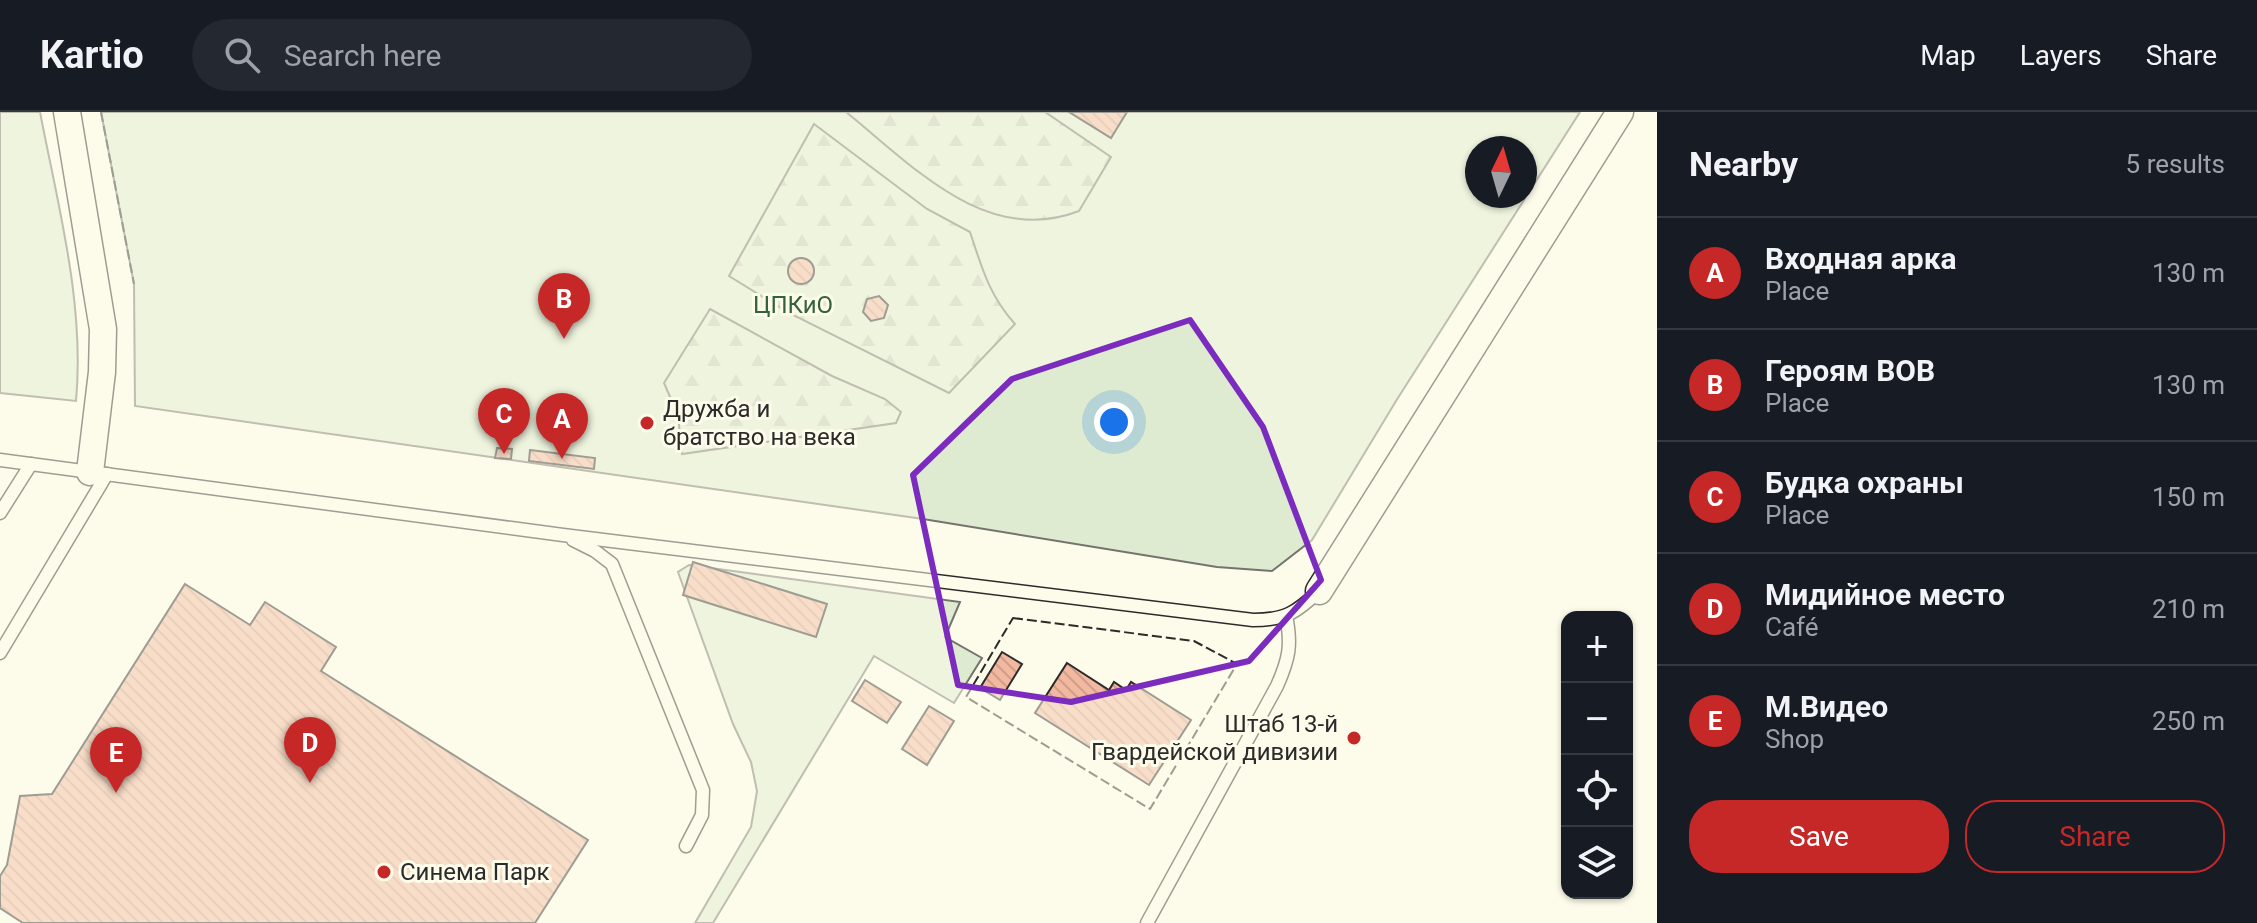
<!DOCTYPE html>
<meta charset="utf-8">
<style>
body{margin:0;font-family:Roboto,sans-serif;background:#242831;color:#f1f3f6}
.controls{position:absolute;right:24px;bottom:24px;display:grid;overflow:hidden;border-radius:16px;box-shadow:0 2px 6px #0004}
.controls button{width:72px;height:72px;display:grid;place-items:center;padding:0;border:0;border-bottom:2px solid #363941;background:#171b24;color:#f1f3f6;font:40px sans-serif}
.compass{position:absolute;left:1465px;top:24px;width:72px;height:72px;border-radius:50%;background:#171b24;box-shadow:0 2px 6px #0004;rotate:5deg}
.you{position:absolute;left:1114px;top:310px;width:28px;height:28px;margin:-20px;border:6px solid #fff;border-radius:50%;background:#1a73e8;box-shadow:0 0 0 12px #1a73e833}
.badge{display:grid;place-items:center;width:52px;height:52px;border-radius:50%;background:#c62828;color:#fff;font-size:26px;font-weight:700}
.pin{position:absolute;translate:-50% -66px;filter:drop-shadow(0 2px 4px #0008)}
.pin::after{content:'';position:absolute;top:42px;width:28px;height:24px;background:inherit;clip-path:polygon(0 0,100% 0,50% 100%)}
.list{margin:0;padding:0;list-style:none}
h2{display:flex;justify-content:space-between;align-items:center;height:104px;margin:0;padding:0 32px;font-size:34px}
h2 small{font-size:26px;font-weight:400;color:#9ea1a6}
.list li{display:grid;grid-template-columns:52px 1fr auto;gap:24px;align-items:center;box-sizing:border-box;height:112px;padding:0 32px;border-top:2px solid #363941}
.list b{display:block;font-size:30px;white-space:nowrap}
.list p{margin:0;font-size:26px;white-space:nowrap;color:#9ea1a6}
.list em{font-size:26px;font-style:normal;color:#9ea1a6}
.actions{display:flex;gap:16px;padding:24px 32px}
.actions a{flex:1;padding:18px 0;border:2px solid #c62828;border-radius:32px;text-align:center;font-size:28px;color:#c62828}
.actions .main{background:#c62828;color:#fff}
.icon{flex:none;width:44px;height:44px;fill:none;stroke:currentColor;stroke-width:2;stroke-linecap:round;stroke-linejoin:round}
.map{position:relative;flex:none;width:1657px;height:811px;overflow:hidden}
header{display:flex;align-items:center;gap:48px;box-sizing:border-box;height:112px;padding:0 40px;background:#171b24;border-bottom:2px solid #363941}
header strong{font-size:38px}
nav{display:flex;gap:44px;margin-inline-start:auto;font-size:28px}
.search{width:560px;height:72px;background:#242831;display:flex;align-items:center;gap:20px;box-sizing:border-box;padding:0 28px;border-radius:44px;color:#9ea1a6;font-size:30px}
main{display:flex}
aside{flex:1;background:#171b24}
.map>svg:first-child{display:block}
.green{fill:#deebd1;stroke:#74746e;stroke-width:2;fill-rule:evenodd}
.forest{fill:url(#forest-firs);stroke:#74746e;stroke-width:2}
.building{fill:url(#building-back-hatch);stroke:#2b2b2b;stroke-width:2}
.lines{fill:none;stroke-linecap:round;stroke-linejoin:round}
.service-casing{stroke:#2b2b2b;stroke-width:15}
.minor-casing{stroke:#2b2b2b;stroke-width:29}
.service{stroke:#fdfbea;stroke-width:12}
.minor{stroke:#fdfbea;stroke-width:26}
.fence{stroke:#2b2b2b;stroke-width:2;stroke-dasharray:10 4;stroke-linecap:butt}
.marked{fill:none;stroke:#7b2cbf;stroke-width:6;stroke-linejoin:round}
.poi-dot{fill:#c62828;stroke:#fdfbea;stroke-width:3}
.labels{text-anchor:middle;dominant-baseline:central;stroke-width:6;stroke-linejoin:round;paint-order:stroke}
.park-label{font-size:24px;fill:#34623c;stroke:#fdfbea}
.poi-label{font-size:24px;fill:#2b2b2b;stroke:#fdfbea;text-anchor:start}
</style>
<header>
<strong>Kartio</strong>
<div class="search"><svg class="icon" aria-label="search" viewBox="0 0 24 24"><circle cx="10" cy="10" r="6"/><path d="M15 15l6 6"/></svg>Search here</div>
<nav><a>Map</a><a>Layers</a><a>Share</a></nav>
</header>
<main>
<div class="map">
<svg width="1657" height="811" viewBox="0 0 1657 811">
<defs>
<pattern id="forest-firs" width="22" height="20" patternUnits="userSpaceOnUse" patternTransform="scale(2)"><rect width="22" height="20" fill="#deebd1"/><path d="M5 1l3.5 6h-7zM16 11l3.5 6h-7z" fill="#bfcab4"/></pattern>
<pattern id="building-back-hatch" width="6" height="6" patternUnits="userSpaceOnUse" patternTransform="scale(2)"><rect width="6" height="6" fill="#f2b8a0"/><path d="M-1 5l2 2M0 0l6 6M5-1l2 2" fill="none" stroke="#d09e8a"/></pattern>
</defs>
<rect width="100%" height="100%" fill="#fdfbea"/>
<g class="green">
<path d="M0,0H40C58,94 85,192 76,289L0,281Z"/>
<path d="M101,0H1580L1396,289L1312,428L1272,459L1217,455L923,407L135,294L134,172ZM1477,36H1525V84H1477Z"/>
<path d="M689,453L960,490L945,525L982,546L954,591L874,544L713,811H695L751,715L757,679L751,650L733,612L678,460Z"/>
</g>
<g class="forest">
<path d="M846,0H1045L1111,45L1079,99C986,135 912,53 846,0Z"/>
<path d="M814,12L927,97L970,120C982,156 989,183 1015,212L949,281L789,201L729,164Z"/>
<path d="M710,197L832,264L885,287L901,300L896,311L682,342L678,303L664,271Z"/>
</g>
<g class="building">
<path d="M1069,0H1127L1111,26Z"/>
<circle cx="801" cy="159" r="13"/>
<path d="M879,184L888,193L884,206L871,209L863,200L867,187Z"/>
<path d="M497,336L512,337L511,347L495,346Z"/>
<path d="M530,338L595,346L594,357L529,349Z"/>
<path d="M693,450L827,492L816,525L683,483Z"/>
<path d="M185,472L250,513L265,490L336,535L321,559L588,728L535,811H23L0,796V764L7,753L20,684L52,682Z"/>
<path d="M1002,540L1022,552L1000,588L980,576Z"/>
<path d="M1067,551L1109,578L1114,570L1126,578L1131,570L1191,608L1149,673L1035,601Z"/>
<path d="M865,568L901,590L887,611L852,589Z"/>
<path d="M929,594L954,609L927,653L902,637Z"/>
</g>
<g class="lines">
<defs>
<g id="service">
<path d="M0,348L563,423L1253,508C1285,508 1296,501 1319,479"/>
<path d="M0,401L31,352"/>
<path d="M573,428L595,439L612,452L703,678L702,703L686,734"/>
<path d="M0,541L107,362"/>
<path d="M1147,811L1277,574C1289,547 1292,533 1286,504"/>
</g>
<g id="minor">
<path d="M67,0L103,217L102,260L90,360"/>
<path d="M1319,479L1620,0"/>
</g>
</defs>
<use href="#service" class="service-casing"/>
<use href="#minor" class="minor-casing"/>
<use href="#service" class="service"/>
<use href="#minor" class="minor"/>
<g class="fence">
<path d="M101,0L134,172"/>
<path d="M1013,506L1194,529L1237,552L1150,697L966,585Z"/>
</g>
</g>
<path d="M0 0H1657V811H0ZM1190,208L1263,315L1321,468L1249,549L1071,590L958,573L913,363L1012,267Z" fill="#fdfbea" fill-opacity=".55" fill-rule="evenodd"/>
<path class="marked" d="M1190,208L1263,315L1321,468L1249,549L1071,590L958,573L913,363L1012,267Z"/>
<g class="poi-dot">
<circle cx="647" cy="311" r="8"/>
<circle cx="1354" cy="626" r="8"/>
<circle cx="384" cy="760" r="8"/>
</g>
<g class="labels">
<g class="park-label">
<text x="793" y="193">ЦПКиО</text>
</g>
<g class="poi-label">
<text x="663" y="297">Дружба и<tspan x="663" dy="28">братство на века</tspan></text>
<text x="1338" y="612" text-anchor="end">Штаб 13-й<tspan x="1338" dy="28">Гвардейской дивизии</tspan></text>
<text x="400" y="760">Синема Парк</text>
</g>
</g>
</svg>
<div class="controls">
<button>+</button>
<button>−</button>
<button><svg class="icon" aria-label="locate" viewBox="0 0 24 24"><circle cx="12" cy="12" r="6"/><path d="M12 2v4M12 18v4M2 12h4M18 12h4"/></svg></button>
<button><svg class="icon" aria-label="layers" viewBox="0 0 24 24"><path d="M12 4l9 5-9 5-9-5zM3 14l9 5 9-5"/></svg></button>
</div>
<svg class="compass" viewBox="-18 -18 36 36"><path d="M0-13l5 13h-10z" fill="#e53935"/><path d="M0 13l5-13h-10z" fill="#9ea1a6"/></svg>
<div class="you"></div>
<div class="pin badge" style="left:562px;top:347px">A</div>
<div class="pin badge" style="left:564px;top:227px">B</div>
<div class="pin badge" style="left:504px;top:342px">C</div>
<div class="pin badge" style="left:310px;top:671px">D</div>
<div class="pin badge" style="left:116px;top:681px">E</div>
</div>
<aside>
<h2>Nearby<small>5 results</small></h2>
<ul class="list">
<li><span class="badge">A</span><div><b>Входная арка</b><p>Place</p></div><em>130 m</em></li>
<li><span class="badge">B</span><div><b>Героям ВОВ</b><p>Place</p></div><em>130 m</em></li>
<li><span class="badge">C</span><div><b>Будка охраны</b><p>Place</p></div><em>150 m</em></li>
<li><span class="badge">D</span><div><b>Мидийное место</b><p>Café</p></div><em>210 m</em></li>
<li><span class="badge">E</span><div><b>М.Видео</b><p>Shop</p></div><em>250 m</em></li>
</ul>
<div class="actions"><a class="main">Save</a><a>Share</a></div>
</aside>
</main>
